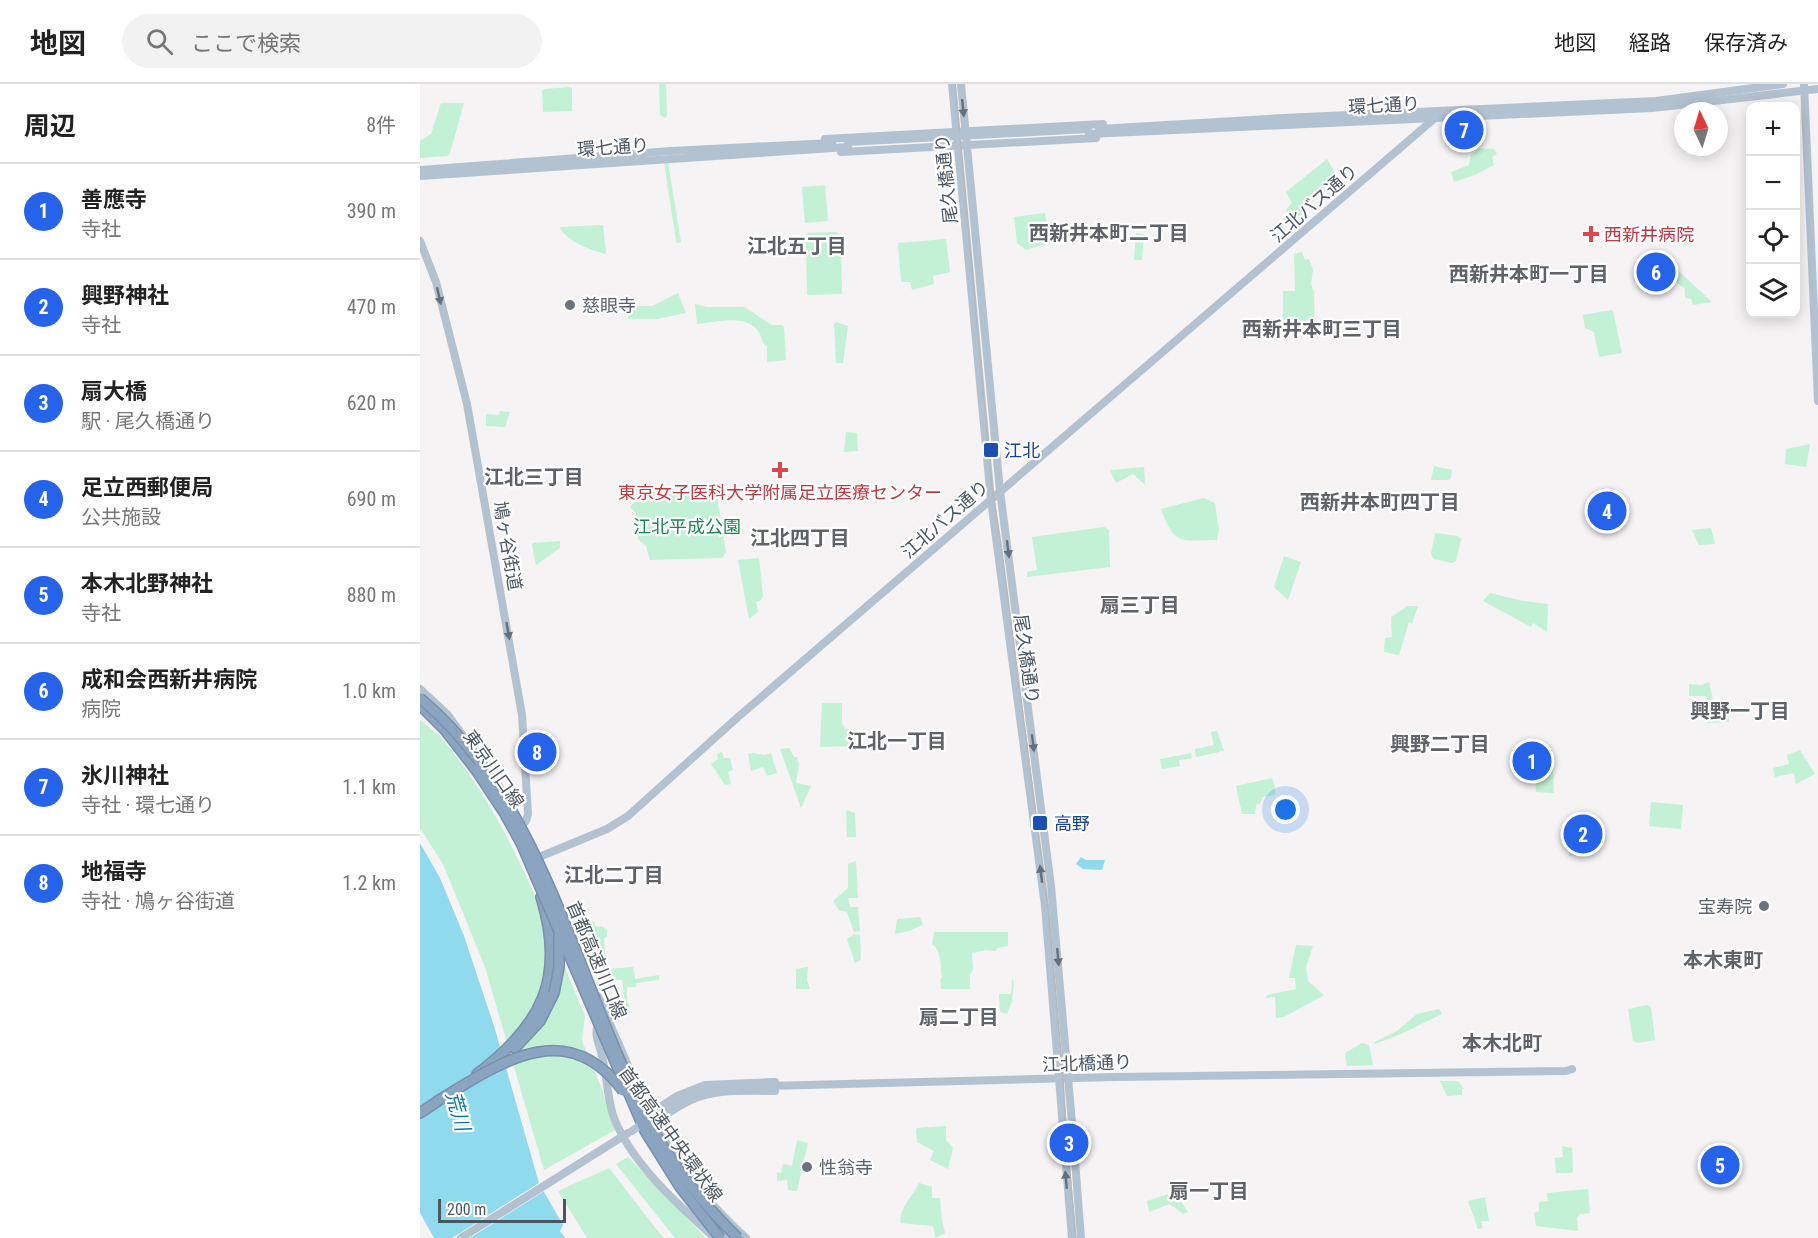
<!DOCTYPE html>
<html lang="ja">
<meta charset="utf-8">
<style>
body{margin:0;font-family:"Roboto Condensed","Noto Sans JP",sans-serif;background:#f2f2f2;color:#222}
.controls{position:absolute;right:18px;top:18px;display:grid;overflow:hidden;border-radius:12px;box-shadow:0 3px 15px #0003}
.controls button{width:54px;height:54px;display:grid;place-items:center;padding:0;border:0;border-bottom:2px solid #e0e0e0;background:#fff;color:#222;font:30px sans-serif}
.compass{position:absolute;left:1254px;top:18px;width:54px;height:54px;border-radius:50%;background:#fff;box-shadow:0 3px 15px #0003;rotate:356deg}
.scale{position:absolute;left:18px;bottom:15px;width:128px;box-sizing:border-box;padding-left:6px;border:3px solid #4a5661;border-top:0;font-size:16px;line-height:21px;white-space:nowrap;color:#4a5661;-webkit-text-stroke:4px #fff;paint-order:stroke}
.you{position:absolute;left:866px;top:726px;width:21px;height:21px;margin:-15px;border:4px solid #fff;border-radius:50%;background:#1a73e8;box-shadow:0 0 0 9px #1a73e833}
.badge{display:grid;place-items:center;width:39px;height:39px;border-radius:50%;background:#2563eb;color:#fff;font-size:20px;font-weight:700}
.pin{position:absolute;translate:-50% -50%;border:3px solid #fff;box-shadow:0 2px 6px #0006}
.list{margin:0;padding:0;list-style:none}
h2{display:flex;justify-content:space-between;align-items:center;height:78px;margin:0;padding:0 24px;font-size:26px}
h2 small{font-size:20px;font-weight:400;color:#767676}
.list li{display:grid;grid-template-columns:39px 1fr auto;gap:18px;align-items:center;box-sizing:border-box;height:96px;padding:0 24px;border-top:2px solid #e0e0e0}
.list b{display:block;font-size:22px;white-space:nowrap}
.list p{margin:0;font-size:20px;white-space:nowrap;color:#767676}
.list em{font-size:20px;font-style:normal;color:#767676}
.icon{flex:none;width:33px;height:33px;fill:none;stroke:currentColor;stroke-width:2;stroke-linecap:round;stroke-linejoin:round}
.map{position:relative;flex:none;width:1398px;height:1154px;overflow:hidden}
header{display:flex;align-items:center;gap:36px;box-sizing:border-box;height:84px;padding:0 30px;background:#fff;border-bottom:2px solid #e0e0e0}
header strong{font-size:28px}
nav{display:flex;gap:33px;margin-inline-start:auto;font-size:21px}
.search{width:420px;height:54px;background:#f2f2f2;display:flex;align-items:center;gap:15px;box-sizing:border-box;padding:0 21px;border-radius:33px;color:#767676;font-size:22px}
main{display:flex}
aside{flex:1;background:#fff}
.map>svg:first-child{display:block}
.green{fill:#c3f1d5}
.water{fill:#90daee}
.pier{fill:#f5f3f3}
.lines{fill:none;stroke-linecap:round;stroke-linejoin:round}
.highway-casing{stroke:#7690ad;stroke-width:12}
.major{stroke:#b3c2d1;stroke-width:8}
.highway{stroke:#8ba5c1;stroke-width:9}
.tram{stroke:#b5b8bd;stroke-width:1.5}
.highway-bridge-casing{stroke:#7690ad;stroke-width:12;stroke-linecap:butt}
.major-bridge{stroke:#b3c2d1;stroke-width:8}
.highway-bridge{stroke:#8ba5c1;stroke-width:9}
.oneway{fill:#64717d}
.health-dot{fill:#e0444e;stroke:#fff;stroke-width:2}
.worship-dot{fill:#6b7280;stroke:#fff;stroke-width:2}
.transit-dot{fill:#1a4fb4;stroke:#fff;stroke-width:2}
.labels{text-anchor:middle;dominant-baseline:central;stroke-width:4.5;stroke-linejoin:round;paint-order:stroke}
.street-label{font-size:18px;fill:#4a5661;stroke:#fff}
.health-label{font-size:18px;fill:#be3a42;stroke:#fff;text-anchor:start}
.worship-label{font-size:18px;fill:#5b616d;stroke:#fff;text-anchor:start}
.transit-label{font-size:18px;fill:#164399;stroke:#fff;text-anchor:start}
.park-label{font-size:18px;fill:#17864f;stroke:#fff}
.neighbourhood-label{font-size:20px;font-weight:bold;fill:#5f6368;stroke:#fff}
.water-label{font-size:20px;font-style:italic;fill:#0c7c9b;stroke:#fff}
</style>
<header>
<strong>地図</strong>
<div class="search"><svg class="icon" aria-label="search" viewBox="0 0 24 24"><circle cx="10" cy="10" r="6"/><path d="M15 15l6 6"/></svg>ここで検索</div>
<nav><a>地図</a><a>経路</a><a>保存済み</a></nav>
</header>
<main>
<aside>
<h2>周辺<small>8件</small></h2>
<ul class="list">
<li><span class="badge">1</span><div><b>善應寺</b><p>寺社</p></div><em>390 m</em></li>
<li><span class="badge">2</span><div><b>興野神社</b><p>寺社</p></div><em>470 m</em></li>
<li><span class="badge">3</span><div><b>扇大橋</b><p>駅 · 尾久橋通り</p></div><em>620 m</em></li>
<li><span class="badge">4</span><div><b>足立西郵便局</b><p>公共施設</p></div><em>690 m</em></li>
<li><span class="badge">5</span><div><b>本木北野神社</b><p>寺社</p></div><em>880 m</em></li>
<li><span class="badge">6</span><div><b>成和会西新井病院</b><p>病院</p></div><em>1.0 km</em></li>
<li><span class="badge">7</span><div><b>氷川神社</b><p>寺社 · 環七通り</p></div><em>1.1 km</em></li>
<li><span class="badge">8</span><div><b>地福寺</b><p>寺社 · 鳩ヶ谷街道</p></div><em>1.2 km</em></li>
</ul>
</aside>
<div class="map">
<svg width="1398" height="1154" viewBox="0 0 1398 1154">
<rect width="100%" height="100%" fill="#f5f3f3"/>
<g class="green">
<path d="M239,0H246L247,31L245,34L240,31Z"/>
<path d="M150,3L152,4V27L123,28L122,7L124,5Z"/>
<path d="M21,19H44L30,69L28,72L0,74V57L11,50Z"/>
<path d="M1058,64L1074,65L1077,70L1072,73L1074,81L1055,91L1034,98L1031,88L1049,81L1051,71Z"/>
<path d="M907,75L923,103L912,114L905,107L883,125L889,134L880,141L866,126L872,119L866,108Z"/>
<path d="M248,78L261,158L259,159L256,158L245,84V79Z"/>
<path d="M405,101L408,137L385,139L382,103Z"/>
<path d="M625,129L630,159L606,166L597,159L594,133Z"/>
<path d="M183,141L186,168L185,170C168,165 151,159 140,145L141,143Z"/>
<path d="M416,148L421,152L422,210L387,211L386,152L388,149Z"/>
<path d="M716,149L724,150L722,176H714Z"/>
<path d="M526,155L530,188L513,192L514,200L492,206L490,198H481L478,159Z"/>
<path d="M882,168L885,176L889,175L893,186L891,200L894,208L895,248L863,247V207H875L874,170Z"/>
<path d="M1251,182H1253L1292,218L1273,221L1271,215L1265,214V205L1259,200L1248,198Z"/>
<path d="M258,209L266,229L237,235H208L210,222H232Z"/>
<path d="M275,220L287,223H324L352,241H362L364,243L366,276L347,278V262L343,259C337,227 300,237 277,240Z"/>
<path d="M1191,226L1193,227L1202,269L1179,273L1174,248L1165,244L1163,231Z"/>
<path d="M416,238L428,242L423,279H416L414,240Z"/>
<path d="M80,327L90,328L85,343L66,342V330L79,331Z"/>
<path d="M426,348L437,349L438,367L424,368Z"/>
<path d="M1390,360L1386,383L1365,380L1366,365Z"/>
<path d="M1014,382L1032,386L1031,394L1028,396H1011Z"/>
<path d="M724,383L725,401L713,390L696,399L690,386Z"/>
<path d="M220,401L239,402L251,410L296,407L306,468L302,474L230,476L226,462L218,455L216,429L210,423L218,414L214,403Z"/>
<path d="M784,414L795,419L799,446L797,456C761,456 755,463 741,425Z"/>
<path d="M684,443L689,446L690,483L607,493V488L617,486L612,453Z"/>
<path d="M1291,444L1295,460L1279,461L1272,446Z"/>
<path d="M1015,449L1038,452L1041,455L1036,477L1032,479L1014,475L1011,470Z"/>
<path d="M140,457V464L116,481L112,461L113,459Z"/>
<path d="M864,472L881,478L868,516L854,503Z"/>
<path d="M339,474L343,512L341,516L336,518L338,528L329,535L318,476Z"/>
<path d="M1070,509L1103,517L1128,520L1127,548L1113,539L1111,543L1063,517Z"/>
<path d="M988,522H998L992,540L989,538L979,571L964,568L965,554L972,553L971,533Z"/>
<path d="M1289,598L1293,617L1308,616L1309,638L1287,639L1286,612H1269V600L1282,601Z"/>
<path d="M402,619H422V639L425,645H432L433,662L400,663Z"/>
<path d="M0,636C8,643 18,649 24,657C91,737 125,837 165,932L162,957L182,1005L195,1046L124,1086L65,883L23,780L0,744Z"/>
<path d="M797,647L804,667L776,673L775,665L794,661L791,648Z"/>
<path d="M369,664L374,673H377L379,681L376,699L391,702L381,724L360,665Z"/>
<path d="M1117,666H1132L1134,709L1116,708L1115,689H1119Z"/>
<path d="M1380,666L1395,690L1376,700L1374,689L1355,693L1353,684L1369,680L1367,671Z"/>
<path d="M302,668L304,674H310L313,686L308,688L311,700L305,701L291,680L298,675L297,670Z"/>
<path d="M333,669L345,671L351,669L357,689L347,692L343,683L331,687L328,670Z"/>
<path d="M771,669L772,674L759,676L760,682L742,685L740,675Z"/>
<path d="M852,694L855,703V711L842,713L841,719L836,721L835,730H822L816,702Z"/>
<path d="M1231,718L1263,721L1261,745L1229,742Z"/>
<path d="M426,726L435,729L436,753H427Z"/>
<path d="M1162,734L1172,735L1176,738L1172,758L1168,764L1160,763L1157,760L1156,772H1149L1152,742H1158V745L1160,746V754L1167,755L1170,747L1169,741L1159,739Z"/>
<path d="M436,777L438,814H428L430,823H438L440,847L434,848L427,828L419,826L413,817L428,804V780Z"/>
<path d="M500,833L503,841L486,848L475,850L477,835Z"/>
<path d="M163,837L175,838V842L183,843L187,846V853L184,854L185,870L168,871V862L161,861Z"/>
<path d="M514,848H588V862L578,864L575,867L566,866L552,869L553,886L550,890V905H521L520,895L522,894C520,882 522,867 512,860Z"/>
<path d="M434,850L440,851L441,876L435,879L427,855Z"/>
<path d="M876,861L893,862L886,883L888,897L904,911L864,933L856,934L855,913L846,914L847,911L876,905L875,894H869Z"/>
<path d="M213,883L215,895L239,891V896L216,899V903H207V919L209,920L210,926L206,927L202,896H189L188,885Z"/>
<path d="M388,883L387,896L390,905H376V885Z"/>
<path d="M592,895L594,897L592,917L587,930L580,928L579,910H591Z"/>
<path d="M1227,921L1231,923L1235,956L1218,959L1213,957L1208,925Z"/>
<path d="M1019,925L1022,930C999,941 978,953 954,960V958L977,947L997,930Z"/>
<path d="M942,959L949,961L953,981L927,982L925,969Z"/>
<path d="M1020,997H1038L1044,1005H1042V1011L1027,1012Z"/>
<path d="M526,1042V1056L533,1064L528,1085L510,1076L514,1067L497,1058L496,1046L497,1044Z"/>
<path d="M377,1056L388,1059L377,1107L368,1106L367,1096L357,1097V1088L361,1089L363,1080L372,1082Z"/>
<path d="M1142,1062L1152,1064L1153,1086L1152,1089H1136L1135,1074L1143,1073Z"/>
<path d="M208,1073L286,1154H255L196,1080Z"/>
<path d="M189,1084L237,1146L244,1154H167L138,1107Z"/>
<path d="M499,1099L512,1103V1114H520L522,1137L525,1149L518,1153L515,1152L513,1142L481,1139C478,1125 493,1112 499,1099Z"/>
<path d="M1168,1105L1170,1129L1160,1130L1157,1134L1158,1147L1116,1142L1114,1129L1119,1127V1118L1128,1117L1127,1109Z"/>
<path d="M754,1108L768,1128L763,1130L750,1120L729,1128L727,1117Z"/>
<path d="M1065,1113L1069,1137H1061L1063,1144L1058,1145L1048,1117Z"/>
</g>
<g class="water">
<path d="M0,759L20,794L44,852L74,942L119,1099L143,1141L140,1147L145,1154H14L0,1129Z"/>
<path d="M661,773L666,776H685L682,786L663,785L656,780Z"/>
</g>
<path class="pier" d="M122,1097L126,1106L50,1154H32Z"/>
<g class="lines">
<defs>
<g id="highway">
<path d="M0,621L25,646L56,686"/>
<path d="M95,964L120,937L134,909"/>
<path d="M57,990C122,941 146,894 121,813"/>
<path d="M0,1029L21,1015"/>
</g>
</defs>
<use href="#highway" class="highway-casing"/>
<g class="major">
<path d="M532,0L571,416L625,822L652,1154"/>
<path d="M541,0L580,407L631,802L653,1050L661,1154"/>
<path d="M1384,0L1398,317"/>
<path d="M679,45L863,34L1236,17L1363,0"/>
<path d="M669,50L1232,24L1398,5"/>
<path d="M405,55L683,40"/>
<path d="M421,68L676,54"/>
<path d="M0,86L251,67L412,59"/>
<path d="M0,92L428,63"/>
<path d="M0,157L16,198L47,320L102,631L108,730L106,737L97,745"/>
<path d="M0,605L28,631L47,657"/>
<path d="M112,776L187,745L208,732L318,633L1015,34L1027,27"/>
<path d="M178,912L222,1014"/>
<path d="M181,938C171,946 180,961 182,972C187,991 187,1012 193,1031C209,1077 259,1122 295,1154"/>
<path d="M348,1002L695,993L1146,987L1152,985"/>
<path d="M224,1033L257,1012L285,1001L355,998"/>
<path d="M233,1036C257,1080 288,1120 326,1154"/>
<path d="M231,1041C245,1032 257,1022 271,1016C297,1004 327,1007 355,1007"/>
<path d="M294,1140L307,1154"/>
<path d="M41,1154L208,1049"/>
</g>
<use href="#highway" class="highway"/>
<path class="tram" d="M535,0L572,404L581,460L629,834L642,980L647,1059L656,1154"/>
<defs>
<g id="highway-bridge">
<path d="M0,614C128,721 157,907 234,1047C256,1087 285,1122 318,1154"/>
<path d="M56,686L85,730L101,759L225,1047L260,1103L300,1154"/>
<path d="M134,909L139,883V851"/>
<path d="M16,1018C78,980 146,930 203,1007"/>
</g>
</defs>
<use href="#highway-bridge" class="highway-bridge-casing"/>
<g class="major-bridge">
<path d="M428,58L668,45"/>
<path d="M212,1047C233,1033 257,1014 282,1007C303,1001 326,1003 348,1002"/>
</g>
<use href="#highway-bridge" class="highway-bridge"/>
</g>
<defs><path id="oneway-solid" d="M-6-.8H1V-3.2L6.5 0L1 3.2V.8H-6Z" transform="scale(1.5)"/></defs>
<g class="oneway">
<use href="#oneway-solid" transform="translate(543 24) rotate(84)"/>
<use href="#oneway-solid" transform="translate(19 212) rotate(77)"/>
<use href="#oneway-solid" transform="translate(588 465) rotate(83)"/>
<use href="#oneway-solid" transform="translate(88 547) rotate(80)"/>
<use href="#oneway-solid" transform="translate(613 659) rotate(83)"/>
<use href="#oneway-solid" transform="translate(621 790) rotate(-97)"/>
<use href="#oneway-solid" transform="translate(638 873) rotate(85)"/>
<use href="#oneway-solid" transform="translate(646 1096) rotate(-95)"/>
</g>
<g class="health-dot">
<path d="M1168 141h6v6h6v6h-6v6h-6v-6h-6v-6h6z"/>
<path d="M357 377h6v6h6v6h-6v6h-6v-6h-6v-6h6z"/>
</g>
<g class="worship-dot">
<circle cx="150" cy="221" r="6"/>
<circle cx="1344" cy="822" r="6"/>
<circle cx="387" cy="1083" r="6"/>
</g>
<g class="transit-dot">
<rect x="563" y="358" width="16" height="16" rx="3"/>
<rect x="612" y="731" width="16" height="16" rx="3"/>
</g>
<g class="labels">
<g class="street-label">
<text transform="translate(964 21) rotate(-3)">環七通り</text>
<text transform="translate(193 63) rotate(-4)">環七通り</text>
<text transform="translate(526 95) rotate(-96)">尾久橋通り</text>
<text transform="translate(894 119) rotate(-41)">江北バス通り</text>
<text transform="translate(525 435) rotate(-41)">江北バス通り</text>
<text transform="translate(88 462) rotate(80)">鳩ヶ谷街道</text>
<text transform="translate(607 575) rotate(82)">尾久橋通り</text>
<text transform="translate(74 685) rotate(55)">東京川口線</text>
<text transform="translate(177 876) rotate(67)">首都高速川口線</text>
<text transform="translate(667 979) rotate(-2)">江北橋通り</text>
<text transform="translate(251 1050) rotate(54)">首都高速中央環状線</text>
</g>
<g class="health-label">
<text x="1184" y="150">西新井病院</text>
<text x="360" y="408" text-anchor="middle">東京女子医科大学附属足立医療センター</text>
</g>
<g class="worship-label">
<text x="162" y="221">慈眼寺</text>
<text x="1332" y="822" text-anchor="end">宝寿院</text>
<text x="399" y="1083">性翁寺</text>
</g>
<g class="transit-label">
<text x="584" y="366">江北</text>
<text x="634" y="739">高野</text>
</g>
<g class="park-label">
<text x="267" y="442">江北平成公園</text>
</g>
<g class="neighbourhood-label">
<text x="689" y="149">西新井本町二丁目</text>
<text x="377" y="162">江北五丁目</text>
<text x="1109" y="190">西新井本町一丁目</text>
<text x="902" y="245">西新井本町三丁目</text>
<text x="114" y="393">江北三丁目</text>
<text x="960" y="418">西新井本町四丁目</text>
<text x="380" y="454">江北四丁目</text>
<text x="720" y="521">扇三丁目</text>
<text x="1320" y="627">興野一丁目</text>
<text x="477" y="657">江北一丁目</text>
<text x="1020" y="660">興野二丁目</text>
<text x="194" y="791">江北二丁目</text>
<text x="1303" y="876">本木東町</text>
<text x="539" y="933">扇二丁目</text>
<text x="1082" y="959">本木北町</text>
<text x="789" y="1107">扇一丁目</text>
</g>
<g class="water-label">
<text transform="translate(38 1027) rotate(74)">荒川</text>
</g>
</g>
</svg>
<div class="controls">
<button>+</button>
<button>−</button>
<button><svg class="icon" aria-label="locate" viewBox="0 0 24 24"><circle cx="12" cy="12" r="6"/><path d="M12 2v4M12 18v4M2 12h4M18 12h4"/></svg></button>
<button><svg class="icon" aria-label="layers" viewBox="0 0 24 24"><path d="M12 4l9 5-9 5-9-5zM3 14l9 5 9-5"/></svg></button>
</div>
<svg class="compass" viewBox="-18 -18 36 36"><path d="M0-13l5 13h-10z" fill="#e53935"/><path d="M0 13l5-13h-10z" fill="#767676"/></svg>
<div class="scale">200 m</div>
<div class="you"></div>
<div class="pin badge" style="left:1112px;top:677px">1</div>
<div class="pin badge" style="left:1163px;top:750px">2</div>
<div class="pin badge" style="left:649px;top:1059px">3</div>
<div class="pin badge" style="left:1187px;top:427px">4</div>
<div class="pin badge" style="left:1300px;top:1081px">5</div>
<div class="pin badge" style="left:1236px;top:188px">6</div>
<div class="pin badge" style="left:1044px;top:46px">7</div>
<div class="pin badge" style="left:117px;top:668px">8</div>
</div>
</main>
